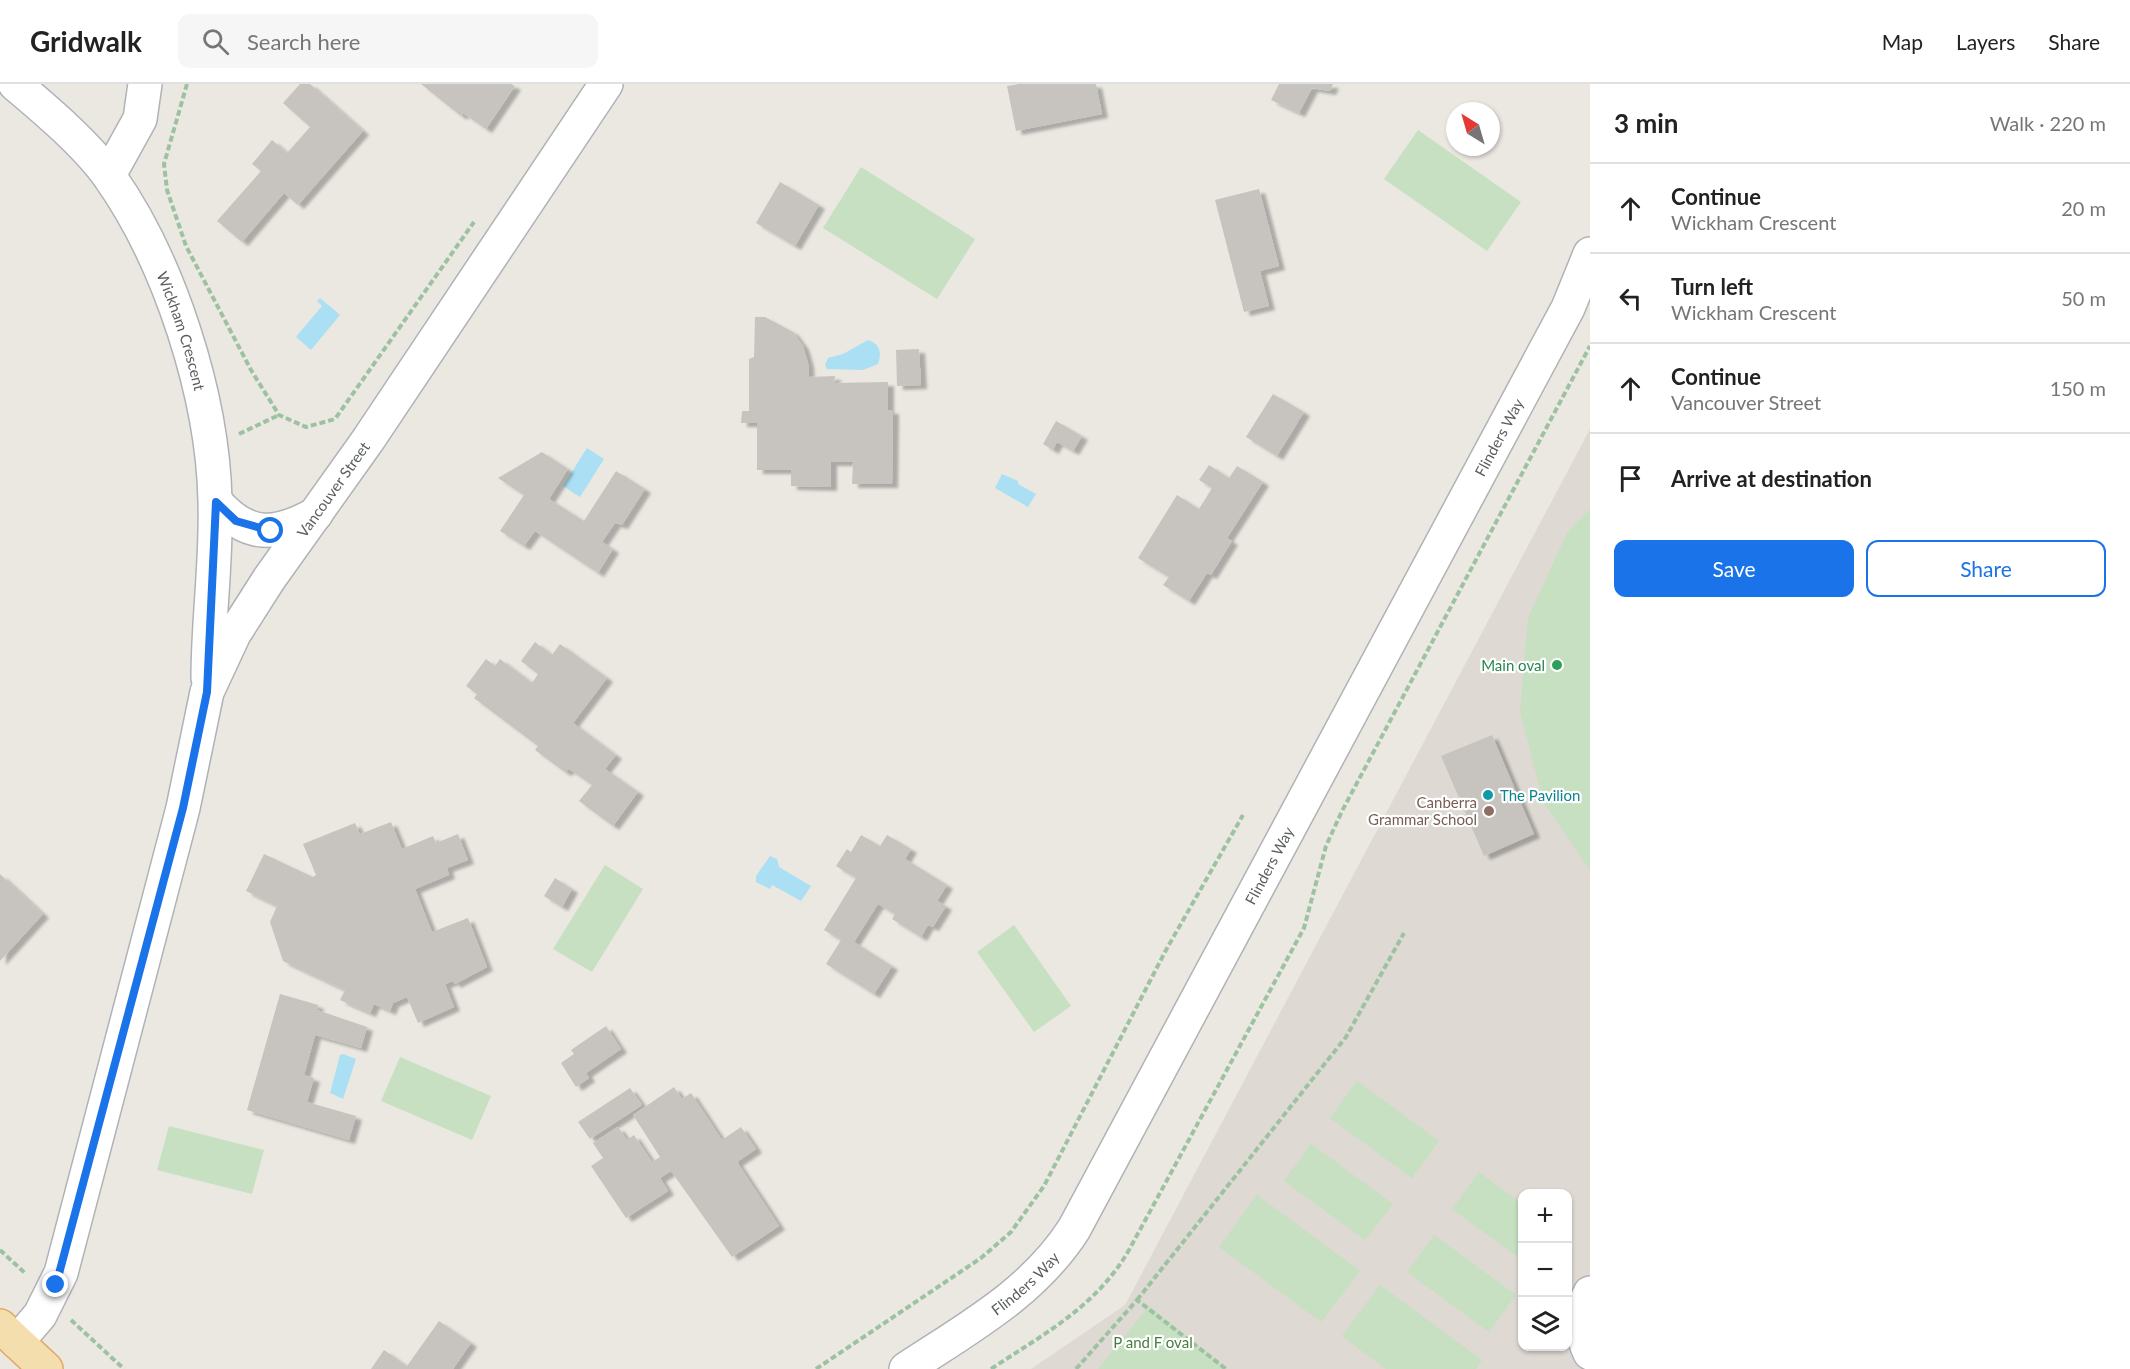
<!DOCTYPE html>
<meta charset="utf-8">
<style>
body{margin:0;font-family:Lato,sans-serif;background:#f6f6f6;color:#222}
.controls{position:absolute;right:18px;bottom:18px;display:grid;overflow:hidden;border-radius:12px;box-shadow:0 2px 4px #0004}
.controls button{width:54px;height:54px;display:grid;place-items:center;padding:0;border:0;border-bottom:2px solid #e0e0e0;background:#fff;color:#222;font:30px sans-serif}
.compass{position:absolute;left:1446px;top:18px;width:54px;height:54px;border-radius:50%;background:#fff;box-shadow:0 2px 4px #0004;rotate:323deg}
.stop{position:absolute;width:18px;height:18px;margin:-14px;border:4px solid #1a73e8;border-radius:50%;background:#fff}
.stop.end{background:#1a73e8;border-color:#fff;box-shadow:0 2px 6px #0008}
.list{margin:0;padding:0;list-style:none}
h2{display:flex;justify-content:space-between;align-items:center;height:78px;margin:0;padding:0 24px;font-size:26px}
h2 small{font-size:20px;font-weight:400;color:#767676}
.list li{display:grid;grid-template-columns:39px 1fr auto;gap:18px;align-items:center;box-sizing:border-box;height:90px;padding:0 24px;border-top:2px solid #e0e0e0}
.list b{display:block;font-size:22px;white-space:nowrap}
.list p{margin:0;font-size:20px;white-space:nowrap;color:#767676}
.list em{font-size:20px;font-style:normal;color:#767676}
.actions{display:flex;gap:12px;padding:18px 24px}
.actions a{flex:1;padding:14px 0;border:2px solid #1a73e8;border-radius:12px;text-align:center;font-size:21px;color:#1a73e8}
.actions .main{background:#1a73e8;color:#fff}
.icon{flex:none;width:33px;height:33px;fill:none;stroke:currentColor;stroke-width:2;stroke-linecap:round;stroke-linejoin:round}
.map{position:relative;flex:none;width:1590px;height:1285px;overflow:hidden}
header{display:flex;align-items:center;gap:36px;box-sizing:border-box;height:84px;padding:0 30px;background:#fff;border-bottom:2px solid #e0e0e0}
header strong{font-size:28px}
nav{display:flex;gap:33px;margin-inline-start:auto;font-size:21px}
.search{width:420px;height:54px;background:#f6f6f6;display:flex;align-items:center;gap:15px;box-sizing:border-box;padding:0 21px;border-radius:12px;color:#767676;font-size:22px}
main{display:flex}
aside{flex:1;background:#fff}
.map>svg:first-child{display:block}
.education{fill:#ded9d3;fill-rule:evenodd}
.green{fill:#c6e0c1}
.water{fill:#aadff4}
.building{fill:#c7c3bf;filter:url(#shadow)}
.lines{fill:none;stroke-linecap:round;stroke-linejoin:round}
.minor-casing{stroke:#afb3b6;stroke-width:36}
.major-casing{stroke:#dfab67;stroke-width:36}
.path{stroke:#9dc2a2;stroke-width:4;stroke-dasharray:6 3;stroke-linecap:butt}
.minor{stroke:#fff;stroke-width:33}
.major{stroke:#f4deae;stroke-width:33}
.route{stroke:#1a73e8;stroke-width:8}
.leisure-dot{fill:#2e9e5b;stroke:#fff;stroke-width:2}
.culture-dot{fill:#0f9aa8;stroke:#fff;stroke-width:2}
.education-dot{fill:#8d6e63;stroke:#fff;stroke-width:2}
.labels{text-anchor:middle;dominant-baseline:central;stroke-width:4.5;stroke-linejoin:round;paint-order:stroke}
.street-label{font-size:15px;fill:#5a5e61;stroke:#fff}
.leisure-label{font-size:15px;fill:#27864d;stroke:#fff;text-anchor:end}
.culture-label{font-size:15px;fill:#0d838f;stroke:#fff;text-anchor:start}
.education-label{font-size:15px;fill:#785e54;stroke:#fff;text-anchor:end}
.park-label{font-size:15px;fill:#457c3e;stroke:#fff}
</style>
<header>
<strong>Gridwalk</strong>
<div class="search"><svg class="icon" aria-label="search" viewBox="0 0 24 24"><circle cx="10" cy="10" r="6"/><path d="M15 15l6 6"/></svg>Search here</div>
<nav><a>Map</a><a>Layers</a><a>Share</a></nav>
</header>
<main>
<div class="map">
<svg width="1590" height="1285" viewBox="0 0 1590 1285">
<defs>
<filter id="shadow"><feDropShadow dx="6" dy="4" stdDeviation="1.5" flood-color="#0004"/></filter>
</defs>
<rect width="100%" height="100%" fill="#ebe8e2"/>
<path class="education" d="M1590,345V1285H1031L1125,1221ZM1522,1110H1568V1262H1522Z"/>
<g class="green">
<path d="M1418,46L1521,118L1487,167L1384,95Z"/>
<path d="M861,83L975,155L937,215L823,144Z"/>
<path d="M1590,425V786L1543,718L1520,627L1528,534L1567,449Z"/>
<path d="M605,781L643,805L592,888L553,865Z"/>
<path d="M1014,841L1071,922L1034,948L977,868Z"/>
<path d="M400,973L491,1012L472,1056L381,1017Z"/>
<path d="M1357,997L1439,1057L1412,1094L1330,1034Z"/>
<path d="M169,1042L264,1066L252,1110L157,1086Z"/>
<path d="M1311,1060L1393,1120L1365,1156L1284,1097Z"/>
<path d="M1479,1088L1522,1120V1176L1452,1125Z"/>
<path d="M1257,1111L1360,1187L1321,1238L1219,1163Z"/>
<path d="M1434,1151L1516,1211L1489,1248L1407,1188Z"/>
<path d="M1380,1201L1482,1276L1476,1285H1386L1342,1252Z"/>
<path d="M1149,1222L1227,1285H1098Z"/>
</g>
<g class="water">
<path d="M320,214L340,231L311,266L296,253L322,222L317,217Z"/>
<path d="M868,256C880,260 882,269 878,280L863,286L827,285L825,281L828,274L843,270Z"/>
<path d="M587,364L604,375L580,413L563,402Z"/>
<path d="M1002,390L1018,397V400L1036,410L1028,423L995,404Z"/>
<path d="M770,772L777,775L779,783L811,802L801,817L772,801L770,805L756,798V792Z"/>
<path d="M343,970L356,975L343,1015L330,1009L340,971Z"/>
</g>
<g class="building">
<path d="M300,0H310L363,47L298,121L284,109L242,158L217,137L261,87L252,80L272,56L287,69L310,43L283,19Z"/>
<path d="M421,0H511L515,2L486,45L463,29L461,32Z"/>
<path d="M1019,0H1096L1102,30L1016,47L1007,2Z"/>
<path d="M1279,0H1333L1330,7L1312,4L1299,29L1271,16Z"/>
<path d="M780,98L819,121L795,162L756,139Z"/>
<path d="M1259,105L1279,182L1260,187L1269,222L1244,228L1215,116Z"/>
<path d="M755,233H765L793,248L803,262L808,279L809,293L835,292L834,299L888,298V326H893L892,400H852L853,378H831V403L791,402V386H757V339H741L742,327H749V275L754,273Z"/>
<path d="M919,265L921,301L897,302L896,266Z"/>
<path d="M1273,310L1304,328L1277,372L1246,353Z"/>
<path d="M1056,337L1082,352L1073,367L1057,358L1053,366L1043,360Z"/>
<path d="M542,368L568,385L549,415L584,437L616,387L645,405L622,441L615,439L602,458L613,465L598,489L535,447L524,462L500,447L524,411L498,394Z"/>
<path d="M1209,381L1229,394L1237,382L1263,398L1227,454L1232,457L1211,491L1207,489L1189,517L1163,501L1169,493L1138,474L1177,411L1199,425L1212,404L1199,396Z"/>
<path d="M535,558L552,571L560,560L607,594L573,639L616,671L605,685L638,708L613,742L579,717L592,701L569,685L565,688L535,666L538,662L474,614L477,610L466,602L486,575L495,582L500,575L532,599L538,590L521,577Z"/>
<path d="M1492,651L1534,750L1484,772L1441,672Z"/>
<path d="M391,738L402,765L433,752L436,759L458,750L468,776L447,784L449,791L415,805L432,848L468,834L487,883L455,900L453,897L445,900L454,923L418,939L407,913L393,919L390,927L374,920L370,929L340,916L345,906L283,877L270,838L277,822L246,807L264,770L313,793L316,791L303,760L355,739L360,750Z"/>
<path d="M861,751L880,762L887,751L911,765L905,775L947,801L937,817L946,822L933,843L928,841L921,853L892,835L895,830L878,820L854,858L892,882L874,910L826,880L841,856L824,846L856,794L836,782L847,765L851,768Z"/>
<path d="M0,790L43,830L0,877Z"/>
<path d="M555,794L572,805L562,823L544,812Z"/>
<path d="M280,910L318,921L317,926L367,943L361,964L315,951L304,991L314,994L307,1018L356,1032L349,1056L247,1026Z"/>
<path d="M606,942L621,965L586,989L589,994L576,1003L561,979L574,970L571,966Z"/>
<path d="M674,1003L682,1015L691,1009L722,1056L741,1043L756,1065L737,1078L779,1142L732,1173L671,1087L660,1094L668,1107L626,1134L591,1082L603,1074L593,1059L618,1043L627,1056L634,1051L652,1078L660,1073L633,1031Z"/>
<path d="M630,1004L642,1021L590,1055L578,1038Z"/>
<path d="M439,1237L471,1259L453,1285H371L384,1266L407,1282Z"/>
</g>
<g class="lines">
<defs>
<g id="minor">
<path id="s1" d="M15,0C46,26 86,60 109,92C170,178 213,313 215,417C217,476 208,536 208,594"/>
<path d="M109,91L140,35L145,0"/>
<path d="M216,418C248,455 276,452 316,430"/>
<path d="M1590,1209C1580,1227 1581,1251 1590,1269"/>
<path id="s2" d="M17,1258L40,1231L61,1189L183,724L207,608L234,550L269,495L368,356L606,0"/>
<path id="s3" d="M906,1285C968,1244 1033,1209 1074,1145L1568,224L1590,170"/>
</g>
<path id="major" d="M0,1242L46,1285"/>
</defs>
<use href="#minor" class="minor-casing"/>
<use href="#major" class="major-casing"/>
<g class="path">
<path d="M187,0L164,80L167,106L186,162L251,286L279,331L306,343L335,335L474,138"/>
<path d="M239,350L279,331"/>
<path d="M0,1166L26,1190"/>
<path d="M1137,1216L1346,953L1404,849"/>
<path d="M71,1236L124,1285"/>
<path d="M816,1285L981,1174L1011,1148L1044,1102L1166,866L1243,731"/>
<path d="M991,1285C1045,1249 1096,1223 1129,1166L1304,844L1326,762L1342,727L1590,262"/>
<path d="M1076,1285L1137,1216L1226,1285"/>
</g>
<use href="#minor" class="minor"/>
<use href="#major" class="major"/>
</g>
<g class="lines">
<path class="route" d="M56,1201L183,724L207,608L216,418L236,437L271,447"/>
</g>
<circle class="leisure-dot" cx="1557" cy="581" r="6"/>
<circle class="culture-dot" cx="1488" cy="711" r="6"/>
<circle class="education-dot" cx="1489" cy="727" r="6"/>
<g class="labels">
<g class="street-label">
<text stroke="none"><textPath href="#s1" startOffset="304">Wickham Crescent</textPath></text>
<text stroke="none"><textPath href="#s3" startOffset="1119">Flinders Way</textPath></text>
<text stroke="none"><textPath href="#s2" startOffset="921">Vancouver Street</textPath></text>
<text stroke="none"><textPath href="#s3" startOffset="633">Flinders Way</textPath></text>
<text stroke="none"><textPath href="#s3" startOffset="147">Flinders Way</textPath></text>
</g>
<g class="leisure-label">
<text x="1545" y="581">Main oval</text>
</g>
<g class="culture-label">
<text x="1500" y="711">The Pavilion</text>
</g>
<g class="education-label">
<text x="1477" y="718">Canberra<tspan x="1477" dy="17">Grammar School</tspan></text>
</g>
<g class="park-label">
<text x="1153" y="1258">P and F oval</text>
</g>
</g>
</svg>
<div class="controls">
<button>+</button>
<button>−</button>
<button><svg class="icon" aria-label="layers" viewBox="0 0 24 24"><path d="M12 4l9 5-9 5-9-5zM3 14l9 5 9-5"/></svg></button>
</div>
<svg class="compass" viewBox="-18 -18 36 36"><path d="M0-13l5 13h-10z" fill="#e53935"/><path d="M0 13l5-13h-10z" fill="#767676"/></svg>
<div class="stop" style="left:271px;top:447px"></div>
<div class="stop end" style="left:56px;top:1201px"></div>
</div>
<aside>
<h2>3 min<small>Walk · 220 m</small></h2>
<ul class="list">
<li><svg class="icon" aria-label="ahead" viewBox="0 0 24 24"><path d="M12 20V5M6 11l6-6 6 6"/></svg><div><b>Continue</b><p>Wickham Crescent</p></div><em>20 m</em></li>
<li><svg class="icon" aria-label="left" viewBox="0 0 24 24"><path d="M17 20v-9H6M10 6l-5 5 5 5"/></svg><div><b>Turn left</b><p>Wickham Crescent</p></div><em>50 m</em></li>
<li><svg class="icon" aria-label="ahead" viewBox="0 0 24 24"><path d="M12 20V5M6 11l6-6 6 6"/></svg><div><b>Continue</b><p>Vancouver Street</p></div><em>150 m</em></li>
<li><svg class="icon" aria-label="arrive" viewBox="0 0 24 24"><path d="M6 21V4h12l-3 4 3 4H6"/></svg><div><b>Arrive at destination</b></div></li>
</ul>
<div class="actions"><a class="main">Save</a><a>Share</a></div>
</aside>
</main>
